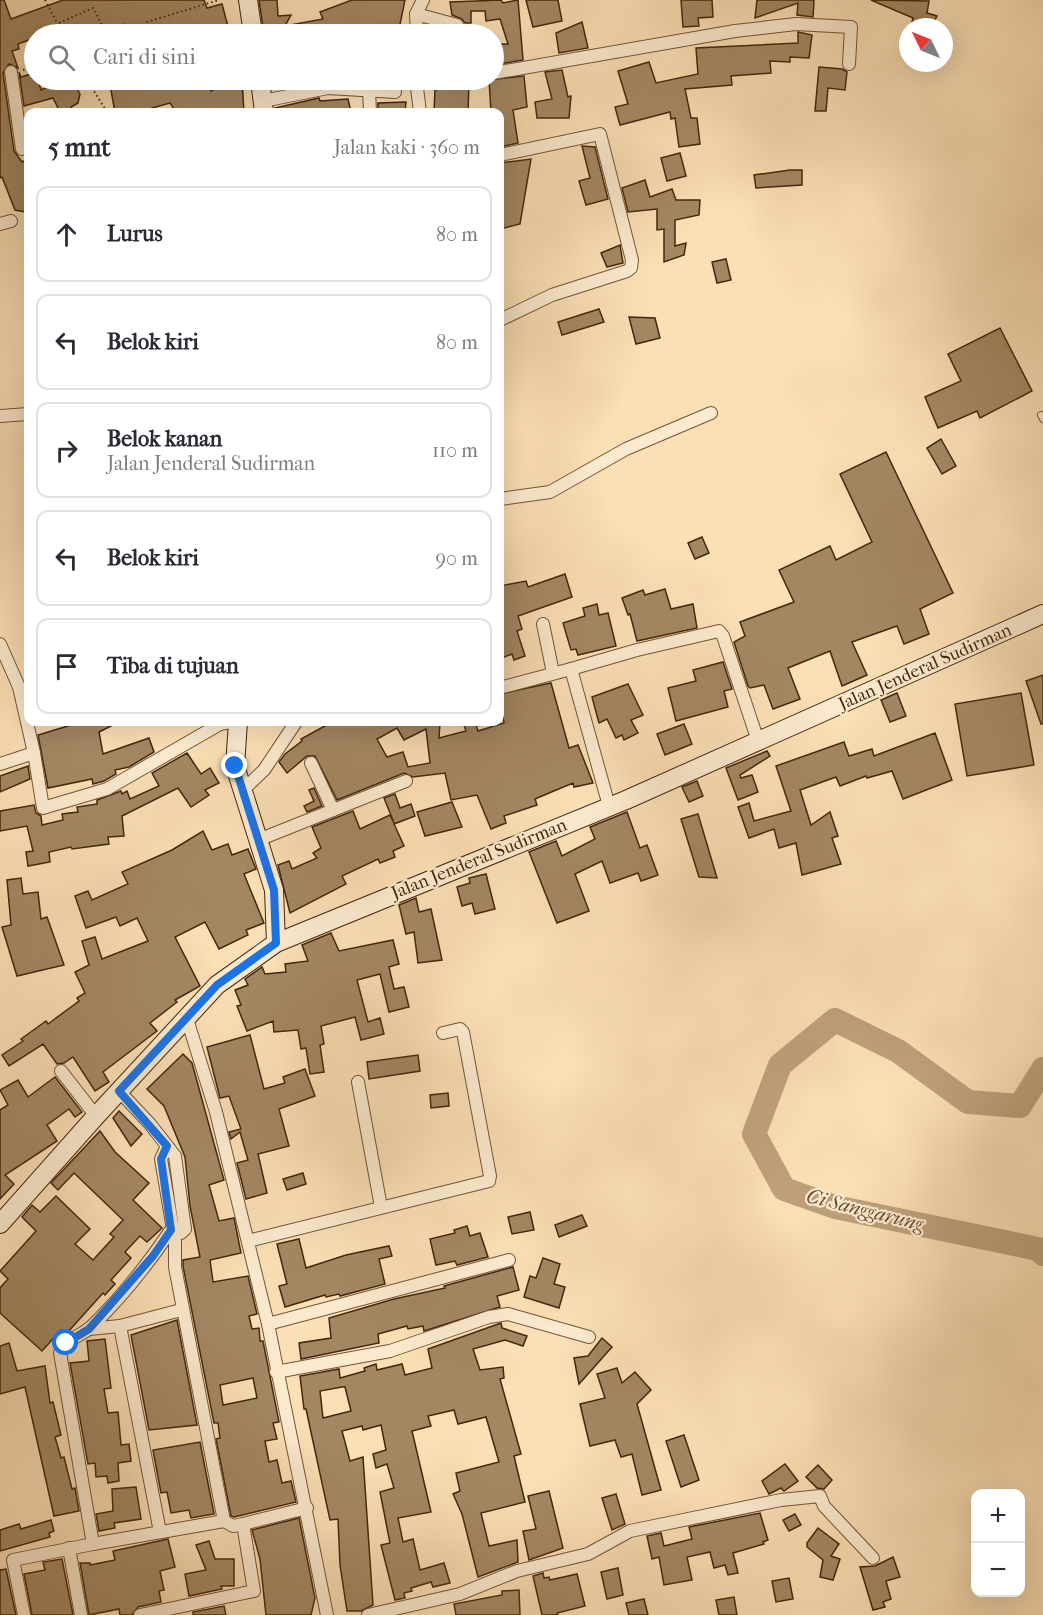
<!DOCTYPE html>
<html lang="id">
<meta charset="utf-8">
<style>
body{margin:0;font-family:"IM FELL French Canon",serif;background:#f2f2f3;color:#2b2b33}
.controls{position:absolute;right:18px;bottom:18px;display:grid;overflow:hidden;border-radius:12px;box-shadow:0 6px 24px #0002}
.controls button{width:54px;height:54px;display:grid;place-items:center;padding:0;border:0;border-bottom:2px solid #e1e1e2;background:#fff;color:#2b2b33;font:30px sans-serif}
.compass{position:absolute;left:899px;top:18px;width:54px;height:54px;border-radius:50%;background:#fff;box-shadow:0 6px 24px #0002;rotate:313deg}
.stop{position:absolute;width:18px;height:18px;margin:-14px;border:4px solid #1a73e8;border-radius:50%;background:#fff}
.stop.end{background:#1a73e8;border-color:#fff;box-shadow:0 2px 6px #0008}
.list{margin:0;padding:0;list-style:none}
h2{display:flex;justify-content:space-between;align-items:center;height:78px;margin:0;padding:0 24px;font-size:26px}
h2 small{font-size:20px;font-weight:400;color:#7c7c81}
.list li{display:grid;grid-template-columns:39px 1fr auto;gap:18px;align-items:center;box-sizing:border-box;height:96px;margin:0 12px 12px;padding:0 12px;border:2px solid #e1e1e2;border-radius:12px}
.list b{display:block;font-size:22px;white-space:nowrap}
.list p{margin:0;font-size:20px;white-space:nowrap;color:#7c7c81}
.list em{font-size:20px;font-style:normal;color:#7c7c81}
.icon{flex:none;width:33px;height:33px;fill:none;stroke:currentColor;stroke-width:2;stroke-linecap:round;stroke-linejoin:round}
.map{position:relative;flex:none;width:1043px;height:1615px;overflow:hidden}
.search{position:absolute;background:#fff;box-shadow:0 6px 24px #0002;left:24px;top:24px;width:480px;height:66px;display:flex;align-items:center;gap:15px;box-sizing:border-box;padding:0 21px;border-radius:33px;color:#7c7c81;font-size:22px}
.panel{position:absolute;background:#fff;box-shadow:0 6px 24px #0002;left:24px;top:108px;width:480px;height:618px;border-radius:12px}
.map>svg:first-child{display:block}
.lines{fill:none;stroke-linecap:round;stroke-linejoin:round}
.river{stroke:#bda07b;stroke-width:24}
.building{fill:#a38763;stroke:#44270b;stroke-width:1.5;fill-rule:evenodd}
.lane-casing{stroke:#725536;stroke-width:8}
.street-casing{stroke:#725536;stroke-width:14}
.secondary-casing{stroke:#44270b;stroke-width:20}
.path{stroke:#44270b;stroke-width:2;stroke-dasharray:1.5 3;stroke-linecap:butt}
.lane{stroke:#fceacf;stroke-width:6}
.street{stroke:#fceacf;stroke-width:12}
.secondary{stroke:#fceacf;stroke-width:18}
.route{stroke:#1a73e8;stroke-width:8}
.labels{text-anchor:middle;dominant-baseline:central;stroke-width:4.5;stroke-linejoin:round;paint-order:stroke}
.street-label{font-size:18px;fill:#44270b;stroke:#fceacf}
.water-label{font-size:20px;font-style:italic;fill:#684b2d;stroke:#fceacf}
</style>
<div class="map">
<svg width="1043" height="1615" viewBox="0 0 1043 1615">
<rect width="100%" height="100%" fill="#fbdfb5"/>
<filter id="stains"><feTurbulence type="fractalNoise" baseFrequency=".00333" numOctaves="4"/><feColorMatrix values="0 0 0 0 .2 0 0 0 0 .09 0 0 0 0 .02 0 0 0 .5 -.17"/></filter>
<radialGradient id="worn" r=".72"><stop offset=".6" stop-color="#630" stop-opacity="0"/><stop offset="1" stop-color="#630" stop-opacity=".3"/></radialGradient>
<g class="lines">
<path class="river" d="M1043,1069L1020,1106L968,1102L898,1051L835,1020L780,1065L754,1134L784,1189L835,1207L1038,1249L1043,1254"/>
</g>
<g class="building">
<path d="M0,0H4L11,19L63,0H204L207,8L222,4L230,34H34V38L18,44L19,49L12,51L18,68L9,64L3,73L14,151L22,162L28,159V207L25,212L15,210L2,177L0,178Z"/>
<path d="M259,0H277L278,16L291,15L285,26L323,19L320,12L352,0H405L398,34H264Z"/>
<path d="M501,0L503,3L518,0L523,60L494,65V44H508L500,19L486,21L485,11H471V23H465L462,19L452,15L450,2Z"/>
<path d="M526,0H558L562,21L533,27Z"/>
<path d="M681,0H712L713,17L698,18L699,26L683,27Z"/>
<path d="M757,0H814L813,17L797,15L798,3L755,18Z"/>
<path d="M871,0L929,1L927,13L937,16L931,27L912,22L913,18Z"/>
<path d="M582,22L588,48L559,53L556,33Z"/>
<path d="M798,32L812,35L809,58L790,57V62L770,61L771,73L731,76L732,85L685,89L691,118H697L700,144L679,147L675,118L671,119L670,112L620,125L615,107L628,104L618,71L649,62L656,83L698,74L696,48L798,43Z"/>
<path d="M819,67L842,69L847,72L845,90L828,88L826,111H815Z"/>
<path d="M562,70L568,97L571,96L569,118H537L535,102L552,99L545,72Z"/>
<path d="M19,72L21,77L34,73V80H38L41,90L62,80H72L80,94L78,103L71,107L74,112H60L53,98L24,106Z"/>
<path d="M524,76L527,107L513,110L518,143L500,147V112H491L489,80Z"/>
<path d="M109,80H210L211,91L235,80H242L244,112H176L170,103L152,108L153,112H115Z"/>
<path d="M469,82L468,112H434L435,90Z"/>
<path d="M319,98L320,101L348,99L351,112H275V108Z"/>
<path d="M406,102L405,112H378V103Z"/>
<path d="M582,146L595,147L608,199L586,205L579,181L590,178Z"/>
<path d="M680,153L686,176L667,181L661,158Z"/>
<path d="M531,159L520,224L500,229V163Z"/>
<path d="M790,170H802V185L756,188L754,175Z"/>
<path d="M645,180L650,197L672,189L676,200H700L699,215L675,220V246L686,243L684,255L664,262V229L657,230V209L628,212L622,188Z"/>
<path d="M620,245L623,263L607,267L601,253Z"/>
<path d="M726,259L731,280L717,283L712,262Z"/>
<path d="M599,309L604,322L562,335L558,322Z"/>
<path d="M629,317L655,318L660,338L636,344Z"/>
<path d="M1000,328L1032,391L980,418L977,411L938,428L925,397L961,381L948,354Z"/>
<path d="M941,439L956,466L942,474L927,448Z"/>
<path d="M886,452L953,593L920,609L929,634L904,644L897,626L852,642L867,675L842,686L830,651L788,668L800,699L773,709L764,685L750,688L748,686L734,642L745,636L740,622L794,602L779,570L830,546L836,560L872,542L840,474Z"/>
<path d="M702,537L709,553L695,559L688,543Z"/>
<path d="M565,574L572,597L518,616L522,629L517,631L525,656L514,660L512,654L502,658L500,650V586L526,581L528,587Z"/>
<path d="M665,589L671,609L693,604L697,628L637,641L630,614L628,615L622,598L643,590L645,595Z"/>
<path d="M597,604L599,615L608,613L616,646L578,655L576,649L571,650L563,623L585,616L583,608Z"/>
<path d="M723,662L732,689L724,691L728,707L676,721L668,688L696,681L693,670Z"/>
<path d="M1043,675V724H1041L1026,681Z"/>
<path d="M551,683L569,748L578,745L593,783L574,787L573,783L549,793L535,799L537,805L504,816L506,823L491,829L477,795L451,800L445,773L413,777L404,773L337,800L315,756H307L287,773L279,762L285,754L302,741L301,739L332,722H440L439,738L466,731L463,722H475L478,731L504,723L500,694ZM397,728L404,740L426,729L430,763L408,767L403,752L387,757L377,739Z"/>
<path d="M628,684L643,715L631,720L638,733L624,740L622,735L616,738L607,719L599,723L592,697Z"/>
<path d="M897,693L906,716L890,722L881,700Z"/>
<path d="M1021,693L1034,765L967,776L955,704Z"/>
<path d="M81,722H119L99,732L103,754L149,738L154,752L129,767L115,770L116,774L104,781L93,784L92,779L48,788L38,735Z"/>
<path d="M684,724L692,744L665,755L657,734Z"/>
<path d="M935,733L952,780L903,799L892,771L867,778L866,776L840,786L836,777L800,790L811,825L830,812L838,836L832,838L841,864L802,875L796,843L779,848L774,829L749,838L738,807L749,803L754,821L791,811L776,766L844,742L849,756L872,749L874,756Z"/>
<path d="M767,751L770,756L740,775L741,778L752,775L758,792L738,800L726,768Z"/>
<path d="M187,753L201,774L210,768L219,783L205,790L209,795L191,807L178,788L122,816L124,836L108,837L109,844L72,849L71,847L49,852L50,862L28,866L26,852L33,851L27,826L0,831V811L34,805L36,813L41,816L42,825L63,820L62,814L78,812L77,807L97,804V800L121,791L122,794L127,791L130,799L159,786L152,773Z"/>
<path d="M28,766L30,779L0,792V776Z"/>
<path d="M697,781L703,796L689,802L682,787Z"/>
<path d="M314,788L322,806L307,812L304,806L314,801L309,790Z"/>
<path d="M395,794L400,808L411,804L415,816L394,824L404,846L393,851L395,857L380,863L378,859L342,876L346,884L290,913L278,865L289,861L292,869L317,858L313,853L321,848L312,827L353,811L360,829L390,815L394,823L384,798Z"/>
<path d="M452,802L462,827L425,836L417,812Z"/>
<path d="M627,812L640,848L647,845L658,875L641,881L638,873L610,883L602,861L575,874L589,911L557,923L529,852L556,841L562,856L595,839L590,827Z"/>
<path d="M698,814L717,878L699,877L681,819Z"/>
<path d="M203,831L212,850L228,844L232,855L248,849L256,869L244,874L264,923L246,930L248,935L219,949L205,922L175,937L200,986L175,1000L177,1002L150,1023L157,1031L103,1072L109,1082L95,1091L73,1057L64,1063L57,1064L43,1044L9,1066L2,1055L23,1041L21,1039L46,1021L48,1024L79,1001L77,998L85,993L75,972L89,965L82,941L95,937L102,959L148,941L137,918L120,926L116,917L86,928L75,896L88,891L92,900L128,884L122,872L172,850Z"/>
<path d="M486,874L495,909L475,914L472,903L462,906L457,887L470,883L469,878Z"/>
<path d="M21,878L23,894L38,892L41,919L47,917L64,965L17,976L2,927L11,925L7,880Z"/>
<path d="M416,898L419,912L431,909L442,960L418,963L414,932L406,934L399,905Z"/>
<path d="M331,933L339,951L393,940L399,964L389,967L394,989L404,987L409,1007L389,1012L380,974L357,980L368,1022L380,1018L384,1034L361,1040L355,1017L321,1026L324,1044L320,1045L324,1072L310,1074L306,1048L301,1049L298,1030L274,1032L273,1021L247,1031L237,1006L241,1005L235,990L248,985L245,979L262,967L265,974L286,972L285,964L308,961L302,945Z"/>
<path d="M250,1035L264,1089L285,1083L283,1077L305,1069L315,1096L279,1109L289,1146L258,1154L267,1193L246,1199L237,1163L248,1160L240,1132L231,1139L229,1132L241,1129L229,1096L220,1098L207,1047Z"/>
<path d="M183,1054L192,1063L224,1180L209,1185L219,1221L234,1218L241,1253L210,1260L213,1282L248,1276L257,1314L249,1316L252,1329L259,1328L260,1341H263L279,1422L273,1423L277,1439L265,1441L269,1462L277,1460L282,1483L291,1481L296,1502L234,1517L231,1516L216,1439L220,1438L218,1423H214L183,1266V1260L200,1257L190,1206L185,1157L164,1106L147,1089ZM253,1378L257,1398L223,1405L220,1385Z"/>
<path d="M418,1055L420,1071L369,1079L367,1062Z"/>
<path d="M55,1077L82,1112L75,1117L69,1109L47,1125L57,1141L5,1175L14,1184L0,1199V1110L8,1105L0,1090L18,1080L28,1097Z"/>
<path d="M448,1093L449,1106L431,1108L430,1095Z"/>
<path d="M119,1111L142,1134L131,1146L113,1118Z"/>
<path d="M100,1131L115,1152L149,1183L133,1200L162,1228L147,1242L140,1236L125,1252L131,1258L111,1280L115,1284L105,1295L103,1293L67,1333L61,1330L42,1351L0,1313V1288L8,1279L0,1271L36,1231L22,1217L32,1205L40,1212L56,1196L90,1229L75,1244L93,1260L114,1237L110,1234L123,1220L74,1173L58,1190L51,1183Z"/>
<path d="M303,1173L306,1184L287,1190L283,1179Z"/>
<path d="M530,1212L534,1230L512,1234L508,1217Z"/>
<path d="M582,1215L587,1226L559,1237L555,1225Z"/>
<path d="M467,1226L470,1236L480,1233L488,1257L457,1265L455,1261L436,1265L430,1239L455,1233L454,1230Z"/>
<path d="M299,1239L306,1268L346,1255L389,1246L392,1256L379,1259L385,1284L340,1296L339,1294L326,1297L325,1295L285,1307L279,1286L287,1284L277,1244Z"/>
<path d="M543,1258L560,1264L554,1284L565,1287L559,1308L524,1297L530,1276L536,1278Z"/>
<path d="M513,1267L519,1290L497,1296L500,1307L424,1331L423,1326L408,1329L407,1326L378,1334L379,1343L301,1359L299,1343L331,1338L329,1318L394,1299L445,1288L444,1286Z"/>
<path d="M177,1320L197,1425L149,1430L131,1335Z"/>
<path d="M501,1323L502,1328L527,1336L523,1346L505,1340L473,1349L480,1370L503,1367L504,1378L500,1379L521,1454L514,1456L525,1502L481,1513L489,1546L517,1540L518,1562L478,1577L462,1514L453,1494L460,1491L456,1473L499,1462L486,1417L458,1424L454,1410L428,1416L431,1426L412,1431L431,1512L398,1518L403,1542L413,1539L420,1570L444,1563L450,1583L433,1587L431,1582L411,1588L412,1591L404,1593L405,1598L395,1600L381,1545L390,1543L380,1492L394,1488L387,1464L376,1468L373,1454L386,1450L381,1425L363,1430L362,1426L342,1431L350,1461L363,1457L373,1605L361,1611H347L340,1565L338,1519L330,1520L306,1409H304L300,1376L339,1369L340,1378L365,1371L364,1368L376,1364L377,1370L402,1364L405,1375L432,1368L428,1349ZM342,1387H345L351,1411L323,1418L320,1391Z"/>
<path d="M602,1338L612,1347L579,1384L574,1358L588,1356Z"/>
<path d="M105,1339L111,1388L104,1389L108,1413L118,1412L121,1445L129,1444L131,1461L118,1463L119,1481L108,1483L107,1476L96,1477L95,1463L88,1464L70,1363L89,1361L87,1341Z"/>
<path d="M9,1343L17,1371L45,1366L50,1403L53,1402L61,1435L55,1437L61,1458L64,1457L72,1489L75,1488L79,1511L54,1516L25,1387L0,1394V1346Z"/>
<path d="M617,1368L622,1383L635,1372L651,1390L637,1404L661,1490L642,1495L632,1454L621,1457L615,1440L590,1446L580,1404L605,1398L597,1374Z"/>
<path d="M684,1435L699,1480L681,1487L666,1441Z"/>
<path d="M200,1442L214,1514L191,1518L189,1510L171,1513L167,1492L161,1493L153,1450Z"/>
<path d="M785,1464L798,1481L784,1491L781,1488L769,1494L762,1481Z"/>
<path d="M818,1465L832,1480L824,1489L817,1488L806,1477Z"/>
<path d="M136,1487L141,1519L114,1523L115,1528L99,1531L96,1514L113,1511L112,1489Z"/>
<path d="M549,1491L563,1548L529,1560L523,1531L536,1529L528,1496Z"/>
<path d="M616,1494L625,1524L612,1530L602,1498Z"/>
<path d="M760,1513L768,1540L763,1542L764,1544L733,1553L738,1573L728,1575L725,1565L714,1568L710,1552L687,1557L692,1580L664,1585L659,1557L652,1559L647,1536L661,1533L664,1546L692,1539L689,1527Z"/>
<path d="M795,1514L801,1525L789,1531L783,1520Z"/>
<path d="M299,1518L315,1598L311,1615H266L260,1559L252,1530Z"/>
<path d="M51,1520L54,1531L49,1533L50,1537L0,1551V1530L19,1524L21,1529Z"/>
<path d="M818,1528L839,1544L831,1556L840,1559L833,1580L820,1577L823,1560L807,1547V1543Z"/>
<path d="M168,1539L175,1567L160,1571L164,1590L159,1591L161,1602L138,1607L132,1615H120L119,1609L89,1615L80,1563H90V1565L115,1560L113,1551Z"/>
<path d="M209,1541L215,1559H234V1586H221L222,1589L189,1596L185,1574L206,1570L196,1545Z"/>
<path d="M893,1557L900,1577L886,1581L891,1599L883,1602L885,1607L873,1610L860,1567L875,1566Z"/>
<path d="M62,1559L73,1615H32L24,1574L45,1570L43,1562Z"/>
<path d="M618,1568L623,1595L607,1599L601,1572Z"/>
<path d="M6,1569L16,1615H0V1570Z"/>
<path d="M543,1573L544,1578L549,1577L550,1580L577,1574L585,1606L557,1613L558,1615H542L533,1576Z"/>
<path d="M789,1578L793,1599L776,1602L772,1581Z"/>
<path d="M519,1590L520,1615H456L454,1604L502,1595V1591Z"/>
<path d="M734,1597L737,1615H719L716,1600Z"/>
<path d="M644,1599L648,1615H629L626,1603Z"/>
<path d="M224,1606L226,1615H193V1612Z"/>
</g>
<g class="lines">
<defs>
<path id="lane" d="M1041,415L1043,419"/>
<g id="street">
<path d="M416,14L457,25"/>
<path d="M417,34L416,14L423,0"/>
<path d="M11,72L22,149"/>
<path d="M494,73L735,31L796,24L851,27L849,64"/>
<path d="M416,80L420,112"/>
<path d="M416,84L445,80"/>
<path d="M369,90L370,112"/>
<path d="M263,101L328,88L395,92"/>
<path d="M500,155L600,134L632,260L631,268L627,271L552,295L500,320"/>
<path d="M0,224L11,221"/>
<path d="M0,416L28,414"/>
<path d="M500,499L550,492L626,449L711,413"/>
<path d="M543,624L553,673"/>
<path d="M0,644L19,687L34,753"/>
<path d="M571,669L637,650L719,631L723,636L758,741"/>
<path d="M503,687L571,669L609,806"/>
<path d="M311,763L333,810"/>
<path d="M0,764L34,753L43,808L107,789L220,724L231,722"/>
<path d="M244,789L264,770L296,722"/>
<path d="M258,840L406,781"/>
<path d="M187,1019L216,1112L268,1324L327,1615"/>
<path d="M61,1071L96,1116"/>
<path d="M358,1082L381,1207"/>
<path d="M119,1091L150,1124L175,1156L185,1229L181,1233"/>
<path d="M167,1146L161,1159L175,1241V1267L224,1521L233,1526L243,1524L307,1508"/>
<path d="M248,1241L489,1181L490,1176L463,1032L460,1029L443,1033"/>
<path d="M268,1324L509,1260"/>
<path d="M120,1326L160,1532"/>
<path d="M89,1329L120,1326L181,1310"/>
<path d="M276,1372L390,1351L489,1317L508,1314L589,1337"/>
<path d="M93,1544L224,1521"/>
<path d="M69,1548L81,1615"/>
<path d="M24,1615L13,1560L93,1544L60,1353C70,1335 79,1338 91,1327C121,1298 148,1264 171,1230L185,1229"/>
<path d="M140,1615L254,1591L243,1524"/>
<path d="M368,1615L460,1594L517,1571L588,1554L630,1531L781,1500L820,1496L824,1506L873,1558"/>
</g>
<g id="secondary">
<path d="M248,0L253,34"/>
<path d="M260,80L264,112"/>
<path d="M238,722L235,766L274,890L276,943"/>
<path d="M0,1224L96,1116L217,985L276,943L626,800L1043,614"/>
</g>
</defs>
<use href="#lane" class="lane-casing"/>
<use href="#street" class="street-casing"/>
<use href="#secondary" class="secondary-casing"/>
<g class="path">
<path d="M45,0L63,34"/>
<path d="M59,23L93,8L106,33L126,24L129,32L144,27L147,22L219,0"/>
<path d="M23,70L34,68"/>
<path d="M87,80L107,112"/>
</g>
<use href="#lane" class="lane"/>
<use href="#street" class="street"/>
<use href="#secondary" class="secondary"/>
</g>
<g class="lines">
<path class="route" d="M66,1343L89,1329L153,1256L171,1230L161,1159L167,1146L119,1091L217,985L276,943L274,890L235,766"/>
</g>
<g class="labels">
<g class="street-label">
<text transform="translate(925 667) rotate(-24)">Jalan Jenderal Sudirman</text>
<text transform="translate(479 859) rotate(-22)">Jalan Jenderal Sudirman</text>
</g>
<g class="water-label">
<text transform="translate(865 1210) rotate(14)">Ci Sanggarung</text>
</g>
</g>
<rect width="100%" height="100%" filter="url(#stains)"/>
<rect width="100%" height="100%" fill="url(#worn)"/>
</svg>
<div class="controls">
<button>+</button>
<button>−</button>
</div>
<svg class="compass" viewBox="-18 -18 36 36"><path d="M0-13l5 13h-10z" fill="#e53935"/><path d="M0 13l5-13h-10z" fill="#7c7c81"/></svg>
<div class="stop" style="left:66px;top:1343px"></div>
<div class="stop end" style="left:235px;top:766px"></div>
<div class="search"><svg class="icon" aria-label="search" viewBox="0 0 24 24"><circle cx="10" cy="10" r="6"/><path d="M15 15l6 6"/></svg>Cari di sini</div>
<section class="panel">
<h2>5 mnt<small>Jalan kaki · 360 m</small></h2>
<ul class="list">
<li><svg class="icon" aria-label="ahead" viewBox="0 0 24 24"><path d="M12 20V5M6 11l6-6 6 6"/></svg><div><b>Lurus</b></div><em>80 m</em></li>
<li><svg class="icon" aria-label="left" viewBox="0 0 24 24"><path d="M17 20v-9H6M10 6l-5 5 5 5"/></svg><div><b>Belok kiri</b></div><em>80 m</em></li>
<li><svg class="icon" aria-label="right" viewBox="0 0 24 24"><path d="M7 20v-9h11M14 6l5 5-5 5"/></svg><div><b>Belok kanan</b><p>Jalan Jenderal Sudirman</p></div><em>110 m</em></li>
<li><svg class="icon" aria-label="left" viewBox="0 0 24 24"><path d="M17 20v-9H6M10 6l-5 5 5 5"/></svg><div><b>Belok kiri</b></div><em>90 m</em></li>
<li><svg class="icon" aria-label="arrive" viewBox="0 0 24 24"><path d="M6 21V4h12l-3 4 3 4H6"/></svg><div><b>Tiba di tujuan</b></div></li>
</ul>
</section>
</div>
